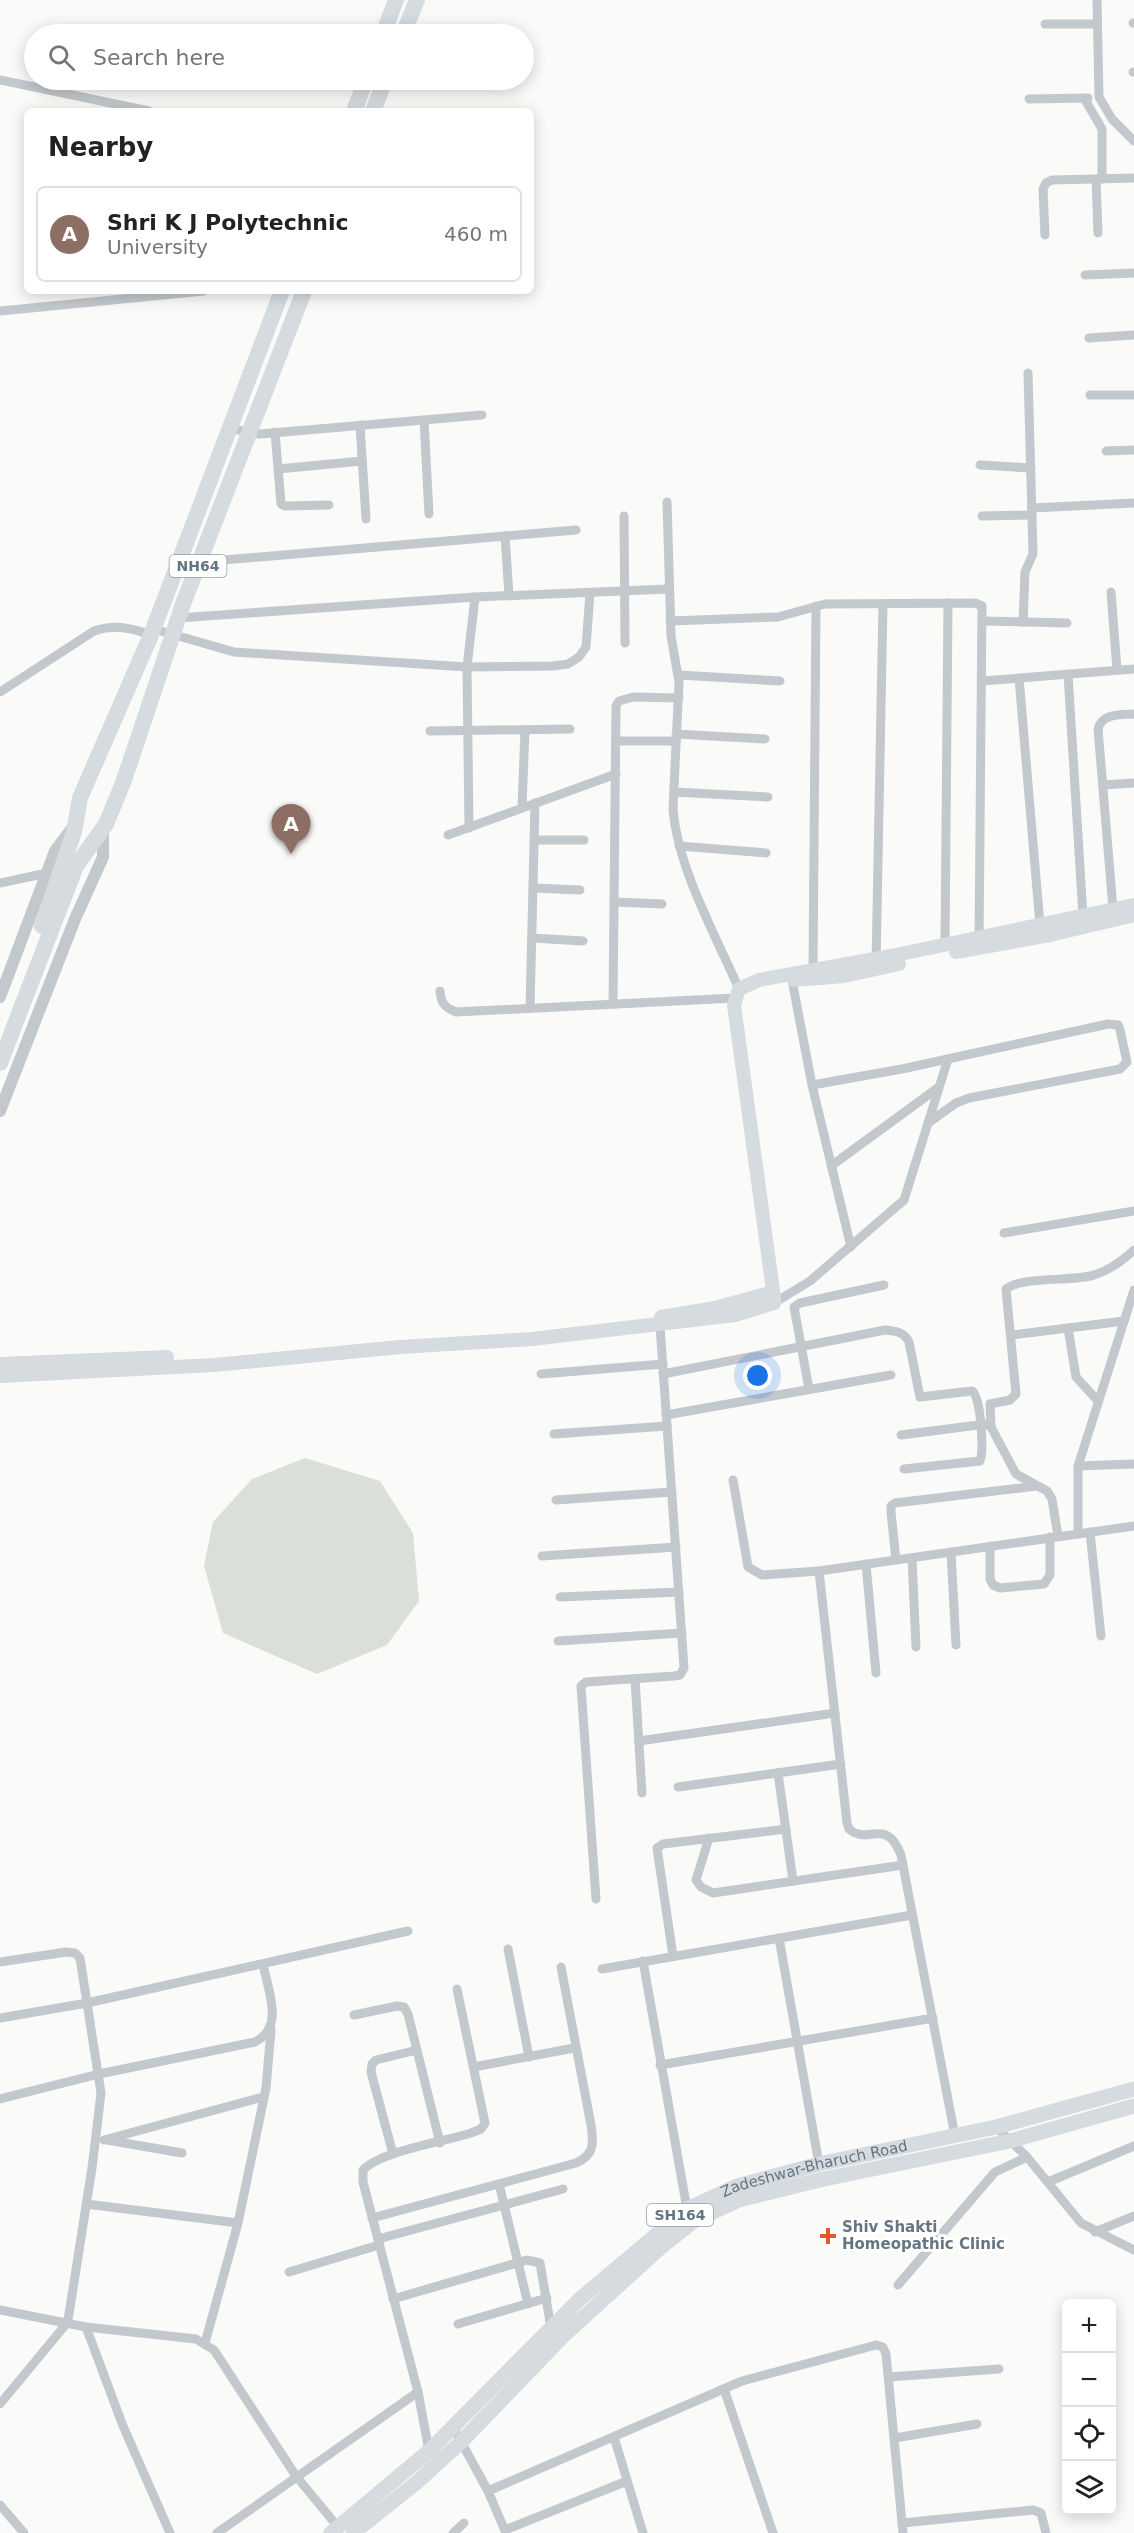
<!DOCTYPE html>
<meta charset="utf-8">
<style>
body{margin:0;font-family:"DejaVu Sans",sans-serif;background:#f2f2f2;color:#222}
.controls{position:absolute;right:18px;bottom:18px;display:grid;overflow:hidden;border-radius:9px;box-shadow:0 3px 15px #0003}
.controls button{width:54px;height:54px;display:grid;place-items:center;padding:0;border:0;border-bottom:2px solid #e0e0e0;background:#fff;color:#222;font:30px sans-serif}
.you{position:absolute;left:758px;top:1376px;width:21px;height:21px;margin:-15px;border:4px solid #fff;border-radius:50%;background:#1a73e8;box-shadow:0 0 0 9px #1a73e833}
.badge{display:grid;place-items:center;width:39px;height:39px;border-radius:50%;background:#2563eb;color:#fff;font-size:20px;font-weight:700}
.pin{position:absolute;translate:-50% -50px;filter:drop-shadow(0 2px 3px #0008)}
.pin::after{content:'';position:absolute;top:32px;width:21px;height:18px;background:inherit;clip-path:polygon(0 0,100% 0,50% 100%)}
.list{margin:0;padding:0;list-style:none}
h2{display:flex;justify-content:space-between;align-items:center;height:78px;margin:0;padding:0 24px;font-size:26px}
h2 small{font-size:20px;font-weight:400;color:#767676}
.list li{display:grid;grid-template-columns:39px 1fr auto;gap:18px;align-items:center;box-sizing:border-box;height:96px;margin:0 12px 12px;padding:0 12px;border:2px solid #e0e0e0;border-radius:9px}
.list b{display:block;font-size:22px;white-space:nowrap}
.list p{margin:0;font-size:20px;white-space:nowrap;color:#767676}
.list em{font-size:20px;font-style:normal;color:#767676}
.icon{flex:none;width:33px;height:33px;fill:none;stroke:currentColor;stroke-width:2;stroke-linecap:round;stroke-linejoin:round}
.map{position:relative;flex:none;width:1134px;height:2533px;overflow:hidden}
.search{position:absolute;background:#fff;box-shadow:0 3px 15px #0003;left:24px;top:24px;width:510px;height:66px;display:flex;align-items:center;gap:15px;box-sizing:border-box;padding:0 21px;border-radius:33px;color:#767676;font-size:22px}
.panel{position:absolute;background:#fff;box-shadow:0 3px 15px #0003;left:24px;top:108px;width:510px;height:186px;border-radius:9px}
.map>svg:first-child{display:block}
.green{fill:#dadfd7}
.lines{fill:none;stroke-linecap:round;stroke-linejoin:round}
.minor{stroke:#c3c8cc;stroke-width:9}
.tertiary{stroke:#c3c8cc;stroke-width:12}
.secondary{stroke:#d6dbdf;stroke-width:14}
.primary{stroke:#d6dbdf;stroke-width:15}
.trunk{stroke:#d6dbdf;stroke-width:16}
.poi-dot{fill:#e4572e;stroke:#fff;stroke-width:2}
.labels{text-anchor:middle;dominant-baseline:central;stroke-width:6;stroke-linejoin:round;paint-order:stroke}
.shield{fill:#fff;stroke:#939fa8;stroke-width:1.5}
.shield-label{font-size:14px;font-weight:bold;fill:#657683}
.street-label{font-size:15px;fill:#657683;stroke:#fff}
.poi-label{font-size:15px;font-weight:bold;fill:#657683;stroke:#fff;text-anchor:start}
</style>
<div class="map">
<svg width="1134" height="2533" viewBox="0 0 1134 2533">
<rect width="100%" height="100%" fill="#fafaf8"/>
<path class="green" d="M305,1458L380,1481L413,1533L419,1601L387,1645L317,1674L223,1633L204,1566L213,1522L252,1479Z"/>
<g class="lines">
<g class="minor">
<path d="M1097,0L1099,97L1112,119L1134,141"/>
<path d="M1133,23H1134"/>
<path d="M1045,24H1097"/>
<path d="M1133,72H1134"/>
<path d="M0,80L149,111"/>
<path d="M1084,98L1102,129V179"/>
<path d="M1029,99L1088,98"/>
<path d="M1096,179L1098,233"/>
<path d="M1045,235L1043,189L1046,183L1052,180L1134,178"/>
<path d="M1085,275L1134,273"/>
<path d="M0,311L204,291"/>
<path d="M1089,338L1134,335"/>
<path d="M1090,395H1134"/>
<path d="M424,420L429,514"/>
<path d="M360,425L366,519"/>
<path d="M229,427L249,433L260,434L482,415"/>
<path d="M275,432L281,504L285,506L329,505"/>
<path d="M1106,451L1134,450"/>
<path d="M980,465L1031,468"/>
<path d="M278,469L362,461"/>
<path d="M667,502L671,636L679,682L673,809C678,869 715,934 739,989"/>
<path d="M1032,508L1134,503"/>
<path d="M624,516L625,643"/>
<path d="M982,516L1032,515"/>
<path d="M505,536L509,596"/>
<path d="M200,562L576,530"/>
<path d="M1111,592L1117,670"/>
<path d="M178,618L475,597L668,589"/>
<path d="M670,621L778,617L825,604L975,603L982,606L979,942"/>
<path d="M983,621L1067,623"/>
<path d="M1023,622L1025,572L1033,554L1028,373"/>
<path d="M154,629L234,652L467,667L553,666L568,664L579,657L586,647L590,593"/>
<path d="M1068,674L1083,916"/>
<path d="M679,675L780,681"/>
<path d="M1019,678L1040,925"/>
<path d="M982,681L1134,669"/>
<path d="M0,692L94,631C115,624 131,628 151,635"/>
<path d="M430,731L570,729"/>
<path d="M676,734L765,739"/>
<path d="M616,741H676"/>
<path d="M1103,785L1134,783"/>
<path d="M674,792L768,797"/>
<path d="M522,808L525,730"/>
<path d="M469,828L467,667L475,597"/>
<path d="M448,835L616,774"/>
<path d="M534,840H584"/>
<path d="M679,846L766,853"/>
<path d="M0,883L47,873"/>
<path d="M533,888L580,890"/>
<path d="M614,902L662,904"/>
<path d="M1113,909L1098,729C1102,713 1120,715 1134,714"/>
<path d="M532,938L583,941"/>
<path d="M945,945L948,603"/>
<path d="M876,964L883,604"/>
<path d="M813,969L816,606"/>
<path d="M792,980L812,1085L851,1247"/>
<path d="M440,991C441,1003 444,1007 456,1012L735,998"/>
<path d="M613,1004L616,706L619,701L633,697L679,698"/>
<path d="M530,1008L535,803"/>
<path d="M812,1085L902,1069L1108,1024L1118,1025L1120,1030L1127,1062L1120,1069L969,1098L956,1103L928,1123"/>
<path d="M831,1166L939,1087"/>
<path d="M1004,1233L1134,1211"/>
<path d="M774,1303L810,1281L904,1200L948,1059"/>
<path d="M1068,1328L1076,1377L1098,1401"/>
<path d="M1012,1335L1124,1321"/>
<path d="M541,1374L663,1364"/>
<path d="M663,1374L885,1330C896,1331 904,1332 909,1342L920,1397L972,1391C981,1396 984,1450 980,1461L904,1469"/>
<path d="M809,1389L794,1307L800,1303L884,1285"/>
<path d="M666,1415L891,1375"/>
<path d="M991,1427L990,1404L1010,1400L1016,1394L1006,1289C1020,1277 1069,1281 1090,1276C1107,1272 1121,1262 1134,1250"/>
<path d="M554,1434L667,1426"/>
<path d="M901,1435L986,1424L991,1427L1016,1474L1047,1491L1052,1499L1058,1536"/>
<path d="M1078,1466L1134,1464"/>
<path d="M733,1480L748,1567L762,1575L819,1571L1134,1526"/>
<path d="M556,1500L672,1492"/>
<path d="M1090,1532L1101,1636"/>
<path d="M1078,1534V1466L1134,1290"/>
<path d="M990,1546V1579L993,1585L1000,1588L1044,1584L1050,1575V1537"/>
<path d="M951,1552L956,1645"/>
<path d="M542,1556L676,1547"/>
<path d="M912,1558L916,1647"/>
<path d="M896,1560L891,1512V1506L895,1503L1037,1486"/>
<path d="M866,1564L876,1673"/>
<path d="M819,1571L847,1823L849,1829C868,1846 886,1816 901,1855L955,2136"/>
<path d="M560,1597L679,1592"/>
<path d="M558,1641L682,1633"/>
<path d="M635,1679L642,1793"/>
<path d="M639,1741L835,1713"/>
<path d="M778,1773L793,1881"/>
<path d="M678,1787L841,1764"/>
<path d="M709,1838L696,1880L701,1887L713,1893L903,1865"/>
<path d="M596,1899L581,1686L586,1682L674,1676L680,1675L684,1668L660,1326"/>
<path d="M779,1938L819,2164"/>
<path d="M508,1949L529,2057"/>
<path d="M673,1956L657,1848L663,1844L786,1829"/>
<path d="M643,1961L687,2209"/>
<path d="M0,1962L66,1952L75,1953L80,1958L101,2093L92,2168L69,2314L67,2323L0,2404"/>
<path d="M602,1969L912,1915"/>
<path d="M354,2015L397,2006L404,2007L408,2014L440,2143"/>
<path d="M0,2018L87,2003L408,1931"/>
<path d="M660,2065L933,2018"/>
<path d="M474,2067L574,2048"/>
<path d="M0,2099L99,2074L255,2042C285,2027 268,1991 263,1964"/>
<path d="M996,2127L1027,2157L1081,2223L1134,2250"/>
<path d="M104,2140L263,2097"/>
<path d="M107,2140L182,2153"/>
<path d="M393,2154L371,2072L372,2064L376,2060L417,2050"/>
<path d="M1048,2182L1134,2146"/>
<path d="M499,2184L528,2304"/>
<path d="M86,2204L238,2223"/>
<path d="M372,2218L576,2163C594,2155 594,2144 591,2125L561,1967"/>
<path d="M1095,2232L1134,2216"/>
<path d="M378,2239L563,2189"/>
<path d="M289,2272L379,2245"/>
<path d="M898,2285L995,2172L1027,2157"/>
<path d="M393,2299L527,2260L540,2263L551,2328"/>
<path d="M0,2310L86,2327L196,2339L214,2350L296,2476L338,2527"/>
<path d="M458,2324L547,2298"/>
<path d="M86,2327L123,2426L170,2533"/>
<path d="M205,2343L238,2223L266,2088L271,2030"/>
<path d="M889,2377L999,2369"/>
<path d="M724,2389L773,2533"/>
<path d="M453,2427L488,2491L506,2533"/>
<path d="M614,2437L643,2533"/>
<path d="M895,2438L977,2424"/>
<path d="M429,2451L418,2392L363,2182V2170C381,2151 443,2142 471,2133L481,2129L485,2123L457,1989"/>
<path d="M488,2491L742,2381L876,2345L883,2347L886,2354L903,2533"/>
<path d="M0,2505L24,2533"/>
<path d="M902,2523L1033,2510L1041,2513L1046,2533"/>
<path d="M505,2530L627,2481"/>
<path d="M217,2533L418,2392"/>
<path d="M453,2533L464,2523"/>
</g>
<g class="tertiary">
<path d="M0,997L55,851L74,826"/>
<path d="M0,1111L75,919L103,857V829"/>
</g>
<g class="secondary">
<path d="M956,952L1050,935L1134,915"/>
<path d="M794,980L844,976L899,964"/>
<path d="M661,1317L715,1308L773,1292"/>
<path d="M0,1364L167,1357"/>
<path d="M0,1376L214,1365L400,1347L532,1339L735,1315L774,1303V1298L734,1005L739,989L759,980L891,956L1134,905"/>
</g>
<g class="primary">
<path id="s1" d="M331,2533L429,2451L580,2299L687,2209L737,2186L819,2164L996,2127L1134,2089"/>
<path d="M353,2533L416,2483L461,2442L563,2336L660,2248L694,2221L739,2200L824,2179L1010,2141L1134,2106"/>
</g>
<g class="trunk">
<path d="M383,34L396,0"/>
<path d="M403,34L417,0"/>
<path d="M354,111L366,80"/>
<path d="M373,111L385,80"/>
<path d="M42,926L74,832L80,798L151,635L282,291"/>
<path d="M0,1063L76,866L106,824L123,783L183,604L304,291"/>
</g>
</g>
<path class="poi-dot" d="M825 2227h6v6h6v6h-6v6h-6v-6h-6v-6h6z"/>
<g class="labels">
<g class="shield">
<rect x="169.5" y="555" width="57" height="22" rx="4.5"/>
<rect x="647" y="2204" width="66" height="22" rx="4.5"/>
</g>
<g class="shield-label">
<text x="198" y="566">NH64</text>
<text x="680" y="2215">SH164</text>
</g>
<g class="street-label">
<text stroke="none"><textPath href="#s1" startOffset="616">Zadeshwar-Bharuch Road</textPath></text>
</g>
<g class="poi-label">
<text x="842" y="2227">Shiv Shakti<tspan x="842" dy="17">Homeopathic Clinic</tspan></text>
</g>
</g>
</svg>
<div class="controls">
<button>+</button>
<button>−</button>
<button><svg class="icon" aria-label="locate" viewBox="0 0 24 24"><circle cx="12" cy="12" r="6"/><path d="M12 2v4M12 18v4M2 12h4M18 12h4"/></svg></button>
<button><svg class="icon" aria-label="layers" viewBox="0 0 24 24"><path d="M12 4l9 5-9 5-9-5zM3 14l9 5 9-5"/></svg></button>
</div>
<div class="you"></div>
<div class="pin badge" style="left:291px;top:854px;background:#8d6e63">A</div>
<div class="search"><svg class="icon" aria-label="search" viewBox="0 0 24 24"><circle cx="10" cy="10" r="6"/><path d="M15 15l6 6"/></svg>Search here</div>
<section class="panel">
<h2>Nearby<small></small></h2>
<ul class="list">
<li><span class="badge" style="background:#8d6e63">A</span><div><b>Shri K J Polytechnic</b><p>University</p></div><em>460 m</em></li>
</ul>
</section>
</div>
